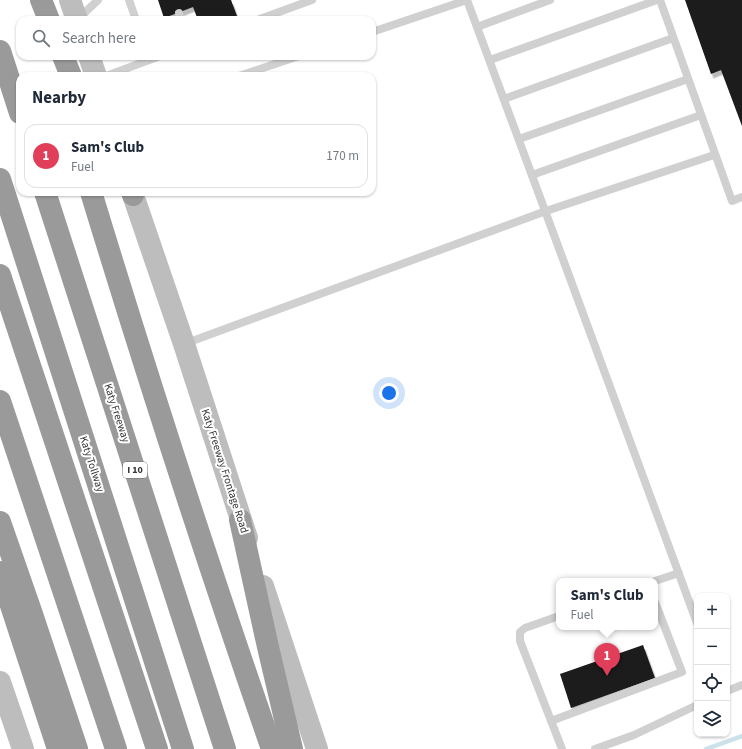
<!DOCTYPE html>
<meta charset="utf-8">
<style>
body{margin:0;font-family:"Source Sans 3",sans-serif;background:#f6f6f7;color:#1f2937}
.controls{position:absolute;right:12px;bottom:12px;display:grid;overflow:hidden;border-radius:8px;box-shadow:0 1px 3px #0004}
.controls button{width:36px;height:36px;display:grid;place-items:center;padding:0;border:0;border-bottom:1px solid #e0e1e3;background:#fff;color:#1f2937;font:20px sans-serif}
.you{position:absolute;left:389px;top:393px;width:14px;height:14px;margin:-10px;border:3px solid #fff;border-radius:50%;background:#1a73e8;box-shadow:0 0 0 6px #1a73e833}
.badge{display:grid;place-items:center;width:26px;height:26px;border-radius:50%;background:#e13e5a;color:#fff;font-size:13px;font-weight:700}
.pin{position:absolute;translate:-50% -33px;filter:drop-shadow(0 1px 2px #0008)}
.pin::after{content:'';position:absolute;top:21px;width:14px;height:12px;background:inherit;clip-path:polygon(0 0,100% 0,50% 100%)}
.popup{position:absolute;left:556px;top:578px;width:102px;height:52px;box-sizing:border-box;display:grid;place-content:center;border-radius:8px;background:#fff;filter:drop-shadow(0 1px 3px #0005);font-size:13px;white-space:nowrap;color:#747a83}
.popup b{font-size:15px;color:#1f2937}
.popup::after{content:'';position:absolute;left:50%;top:100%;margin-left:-8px;border:8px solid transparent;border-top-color:#fff}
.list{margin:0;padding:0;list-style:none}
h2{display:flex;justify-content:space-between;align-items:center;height:52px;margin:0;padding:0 16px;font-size:17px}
h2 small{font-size:13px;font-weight:400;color:#747a83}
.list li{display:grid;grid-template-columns:26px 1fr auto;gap:12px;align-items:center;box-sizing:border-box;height:64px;margin:0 8px 8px;padding:0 8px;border:1px solid #e0e1e3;border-radius:12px}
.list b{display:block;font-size:15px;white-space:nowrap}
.list p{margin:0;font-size:13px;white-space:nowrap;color:#747a83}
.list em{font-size:13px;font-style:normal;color:#747a83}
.icon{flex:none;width:22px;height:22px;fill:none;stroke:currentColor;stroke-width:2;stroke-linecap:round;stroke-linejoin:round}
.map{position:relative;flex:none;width:742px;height:749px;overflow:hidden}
.search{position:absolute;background:#fff;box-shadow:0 1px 3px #0004;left:16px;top:16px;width:360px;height:44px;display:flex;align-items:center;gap:10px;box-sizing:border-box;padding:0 14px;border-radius:12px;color:#747a83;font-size:15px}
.panel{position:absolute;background:#fff;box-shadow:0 1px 3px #0004;left:16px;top:72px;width:360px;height:124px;border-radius:12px}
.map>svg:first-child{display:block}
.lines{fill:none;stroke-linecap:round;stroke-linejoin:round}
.stream{stroke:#cce2eb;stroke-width:4.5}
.building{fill:#1a1a1a;filter:url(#shadow)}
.service{stroke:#d0d0d0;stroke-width:8}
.secondary{stroke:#bdbdbd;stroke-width:22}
.motorway{stroke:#9a9a9a;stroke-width:22}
.labels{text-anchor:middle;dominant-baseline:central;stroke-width:4;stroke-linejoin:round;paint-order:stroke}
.shield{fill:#fff;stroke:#707070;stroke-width:1}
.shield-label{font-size:10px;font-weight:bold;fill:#333}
.street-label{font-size:11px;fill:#333;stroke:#fff}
</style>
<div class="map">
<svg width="742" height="749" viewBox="0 0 742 749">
<defs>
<filter id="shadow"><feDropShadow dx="2.5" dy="4.5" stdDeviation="0" flood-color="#0004"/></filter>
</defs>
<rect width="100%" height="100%" fill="#fff"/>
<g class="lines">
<path class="stream" d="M706,749L742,736"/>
</g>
<g class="building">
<path d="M158,0H231L237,16L228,20H198L193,7L164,18Z"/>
<path d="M685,0H742V126L721,70L711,74Z"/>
<path d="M643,645L655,678L571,708L560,674Z"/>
</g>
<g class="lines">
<g class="service">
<path d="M129,0L136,20"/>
<path d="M467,0L564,262L697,623"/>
<path d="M660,0L732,201L742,197"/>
<path d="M179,13L181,20"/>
<path d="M79,18L98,0"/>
<path d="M257,20L312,0"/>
<path d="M477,27L550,0"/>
<path d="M372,32L467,0"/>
<path d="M490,60L657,0"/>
<path d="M106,76L160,56"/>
<path d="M239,76L299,56"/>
<path d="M504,99L673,38"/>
<path d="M519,139L688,79"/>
<path d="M532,175L701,115"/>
<path d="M184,344L546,211L714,155"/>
<path d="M655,581L679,573"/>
<path d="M559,616L525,628L520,632V641L562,749"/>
<path d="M727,691L742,685"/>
<path d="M551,721L682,672L655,602"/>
<path d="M595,749L634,735L697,705"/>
</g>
<g class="secondary">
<path d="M70,0L77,20"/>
<path d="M89,56L96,76"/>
<path d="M132,192L184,344L247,538"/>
<path d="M263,586L317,749"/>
<path d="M0,682L23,749"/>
</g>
<g class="motorway">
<path d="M41,0L49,20"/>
<path d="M0,51L20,113"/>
<path d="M63,56L71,76"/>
<path d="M0,179L183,749"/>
<path d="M45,192L225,749"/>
<path d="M91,192C148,379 208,565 272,749"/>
<path d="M132,192L133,195"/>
<path d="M0,275L157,749"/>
<path d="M0,401L116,749"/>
<path d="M240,520L268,647L292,749"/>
<path d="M0,522L31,611L77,749"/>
<path d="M0,572L58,749"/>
</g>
</g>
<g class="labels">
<rect class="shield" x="123" y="462" width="24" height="16" rx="3"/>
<g class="shield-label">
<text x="135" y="470">I 10</text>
</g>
<g class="street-label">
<text transform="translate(117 413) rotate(72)">Katy Freeway</text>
<text transform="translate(92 464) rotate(72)">Katy Tollway</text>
<text transform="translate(225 471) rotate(72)">Katy Freeway Frontage Road</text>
</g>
</g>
</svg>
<div class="controls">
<button>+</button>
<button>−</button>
<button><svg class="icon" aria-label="locate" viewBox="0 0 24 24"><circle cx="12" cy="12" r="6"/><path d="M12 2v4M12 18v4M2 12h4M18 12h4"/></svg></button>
<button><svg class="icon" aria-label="layers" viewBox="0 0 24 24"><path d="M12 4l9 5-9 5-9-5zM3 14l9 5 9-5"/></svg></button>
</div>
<div class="you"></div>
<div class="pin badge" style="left:607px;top:676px">1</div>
<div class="popup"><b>Sam's Club</b>Fuel</div>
<div class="search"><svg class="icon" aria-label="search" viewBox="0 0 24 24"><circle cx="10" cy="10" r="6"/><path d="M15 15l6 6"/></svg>Search here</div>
<section class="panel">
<h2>Nearby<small></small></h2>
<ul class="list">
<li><span class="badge">1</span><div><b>Sam's Club</b><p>Fuel</p></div><em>170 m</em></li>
</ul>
</section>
</div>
